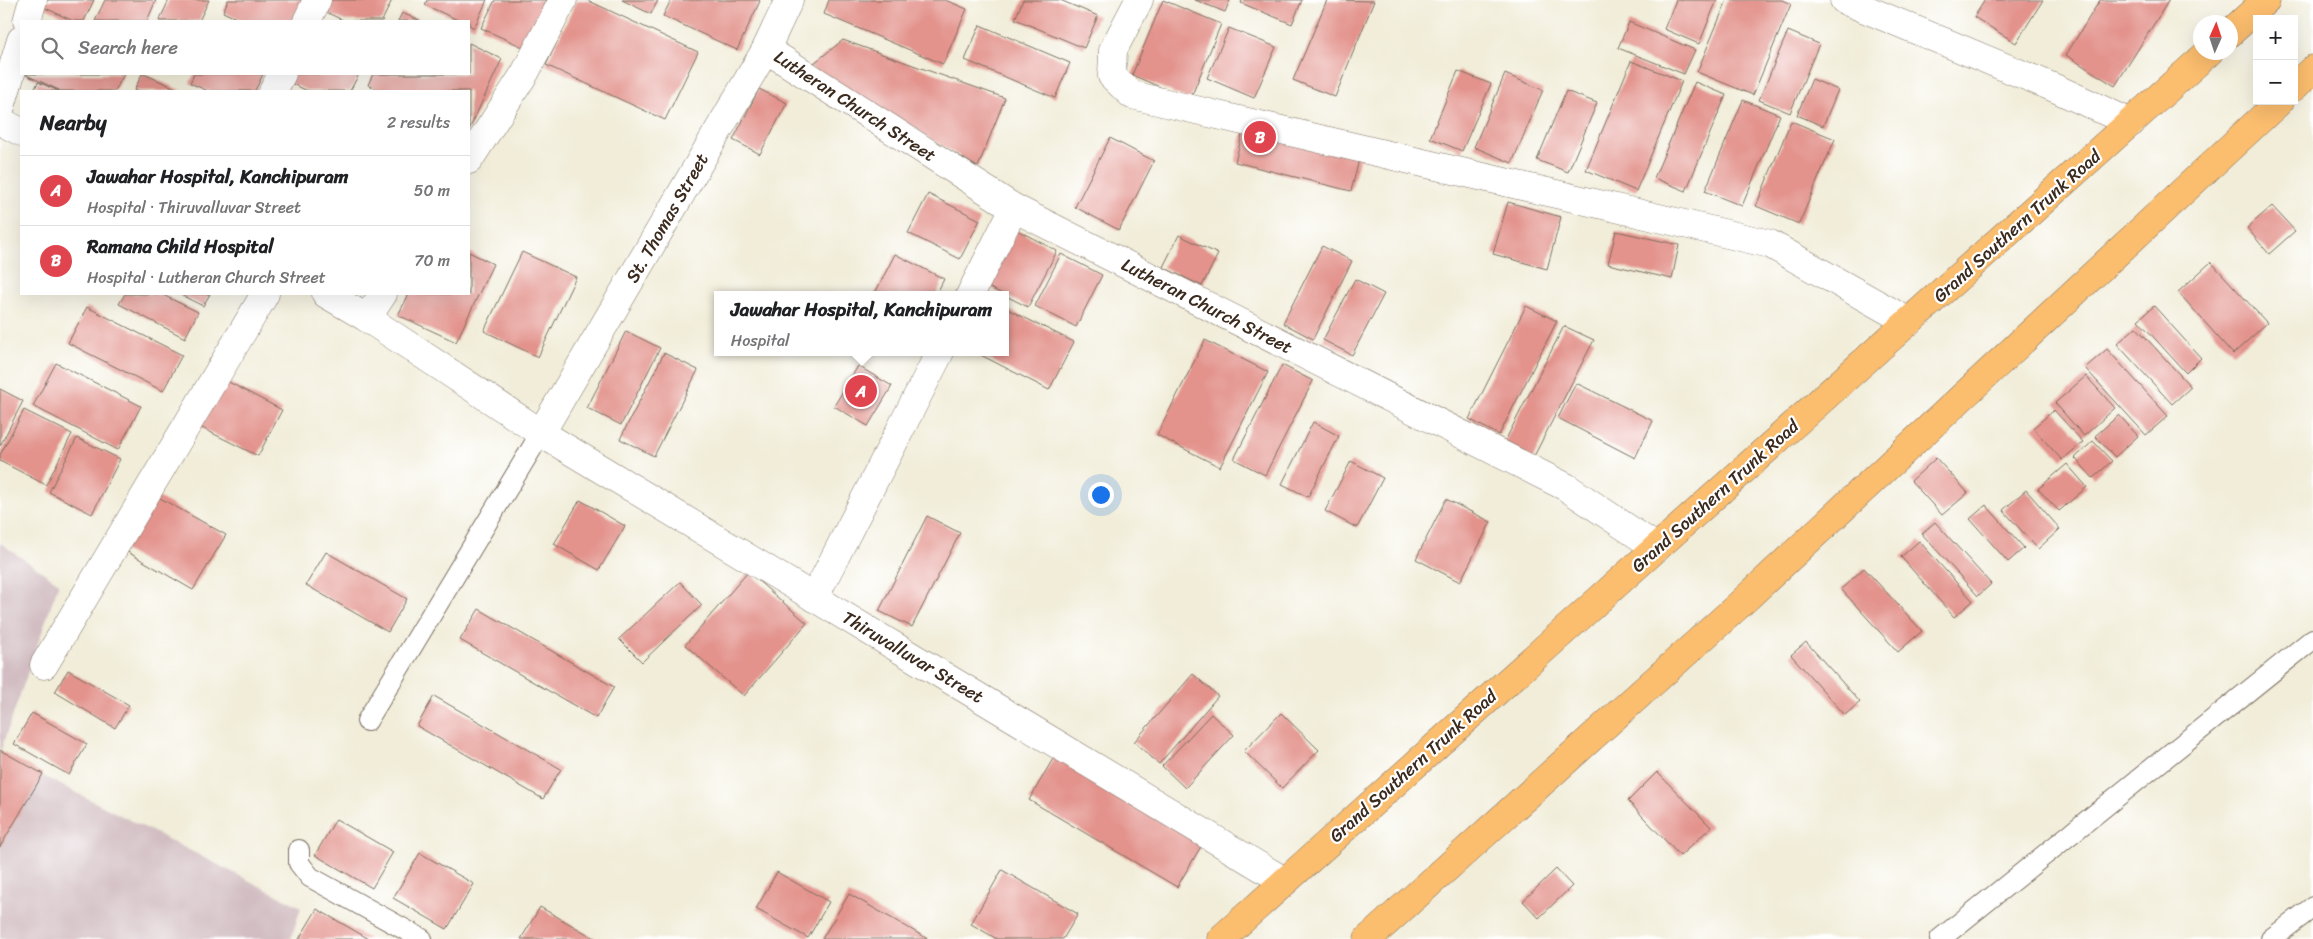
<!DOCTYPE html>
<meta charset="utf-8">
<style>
body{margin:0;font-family:Sriracha,sans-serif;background:#f6f6f6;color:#202124}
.controls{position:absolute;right:15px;top:15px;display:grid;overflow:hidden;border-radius:0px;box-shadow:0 5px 20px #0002}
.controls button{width:45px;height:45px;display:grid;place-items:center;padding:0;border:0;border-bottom:1px solid #e0e0e0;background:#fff;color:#202124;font:25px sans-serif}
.compass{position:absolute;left:2193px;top:15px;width:45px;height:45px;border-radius:50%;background:#fff;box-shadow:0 5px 20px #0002;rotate:3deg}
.you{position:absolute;left:1100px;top:494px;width:18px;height:18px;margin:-12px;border:4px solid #fff;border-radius:50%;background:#1a73e8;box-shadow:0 0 0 8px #1a73e833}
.badge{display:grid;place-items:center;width:32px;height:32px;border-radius:50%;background:#ea580c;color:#fff;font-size:16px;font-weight:700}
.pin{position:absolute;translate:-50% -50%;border:2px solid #fff;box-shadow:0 1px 5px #0006}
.popup{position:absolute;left:714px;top:291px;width:295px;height:65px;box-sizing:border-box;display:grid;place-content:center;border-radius:0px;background:#fff;filter:drop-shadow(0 1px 4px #0005);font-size:16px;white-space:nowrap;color:#757577}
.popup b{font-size:19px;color:#202124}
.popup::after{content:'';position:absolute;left:50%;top:100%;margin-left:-10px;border:10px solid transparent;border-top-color:#fff}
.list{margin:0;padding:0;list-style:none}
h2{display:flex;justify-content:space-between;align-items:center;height:65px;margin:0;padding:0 20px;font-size:21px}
h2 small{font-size:16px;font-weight:400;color:#757577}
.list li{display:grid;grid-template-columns:32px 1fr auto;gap:15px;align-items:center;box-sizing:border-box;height:70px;padding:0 20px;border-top:1px solid #e0e0e0}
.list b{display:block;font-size:19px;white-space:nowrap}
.list p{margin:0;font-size:16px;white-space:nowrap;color:#757577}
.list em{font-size:16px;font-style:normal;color:#757577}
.icon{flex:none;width:28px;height:28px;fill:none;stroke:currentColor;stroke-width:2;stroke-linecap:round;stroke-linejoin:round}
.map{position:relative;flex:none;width:2313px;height:939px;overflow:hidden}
.search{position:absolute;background:#fff;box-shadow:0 5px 20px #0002;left:20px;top:20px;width:450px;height:55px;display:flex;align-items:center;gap:12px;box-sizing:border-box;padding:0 18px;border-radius:0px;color:#757577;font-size:19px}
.panel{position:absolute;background:#fff;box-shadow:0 5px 20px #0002;left:20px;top:90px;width:450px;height:205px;border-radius:0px}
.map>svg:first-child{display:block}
.industrial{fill:#d2bec2}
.building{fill:#e3938c}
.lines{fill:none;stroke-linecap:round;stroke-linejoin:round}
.lane-casing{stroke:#7b6e5f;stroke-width:22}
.street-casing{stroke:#7b6e5f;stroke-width:29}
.primary-casing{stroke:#7b6e5f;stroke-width:29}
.lane{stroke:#fff;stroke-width:20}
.street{stroke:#fff;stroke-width:28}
.primary{stroke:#fbbd6e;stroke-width:28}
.labels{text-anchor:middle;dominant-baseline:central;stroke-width:4.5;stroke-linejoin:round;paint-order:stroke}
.street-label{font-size:18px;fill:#3b2a1e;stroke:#fff}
</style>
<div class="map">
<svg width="2313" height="939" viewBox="0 0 2313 939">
<rect width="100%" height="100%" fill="#fff"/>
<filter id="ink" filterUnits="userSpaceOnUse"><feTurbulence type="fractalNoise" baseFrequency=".02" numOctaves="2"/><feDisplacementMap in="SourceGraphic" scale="10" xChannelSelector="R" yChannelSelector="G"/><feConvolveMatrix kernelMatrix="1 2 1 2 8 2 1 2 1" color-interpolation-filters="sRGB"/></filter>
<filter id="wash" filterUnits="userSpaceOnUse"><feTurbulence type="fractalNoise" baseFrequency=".0096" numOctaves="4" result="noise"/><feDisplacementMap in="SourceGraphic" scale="20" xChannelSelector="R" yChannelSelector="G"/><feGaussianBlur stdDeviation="1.12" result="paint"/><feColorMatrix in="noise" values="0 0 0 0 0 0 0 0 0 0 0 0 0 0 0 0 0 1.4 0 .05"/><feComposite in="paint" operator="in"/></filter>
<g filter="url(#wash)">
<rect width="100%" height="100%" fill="#f1edd9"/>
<g class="industrial">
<path d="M0,543L59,583L0,752Z"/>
<path d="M0,754L301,907L291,939H0Z"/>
</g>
<g id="blocks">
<g class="building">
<path d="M42,0H94L84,21H73L39,5Z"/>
<path d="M105,0H156L147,21H95Z"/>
<path d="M169,0H209L199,21H159Z"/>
<path d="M228,0H305L296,21H242L223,12Z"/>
<path d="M320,0H392L382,21H345L317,8Z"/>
<path d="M427,0H487L474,28L469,25V21H460L425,5Z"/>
<path d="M495,0H547L525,48L481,28Z"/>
<path d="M577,0H587L698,52L665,120L546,65Z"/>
<path d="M622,0H658L651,14Z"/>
<path d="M671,0H759L760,1L737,50L663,16Z"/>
<path d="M829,0H945L967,9L943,64L824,14Z"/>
<path d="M1023,0H1060L1098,16L1084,48L1015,19Z"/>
<path d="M1163,0L1221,24L1190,100L1132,75Z"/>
<path d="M1195,0H1230L1225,12Z"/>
<path d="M1242,0H1302L1292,24L1241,3Z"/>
<path d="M1327,0L1374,1L1335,97L1293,80Z"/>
<path d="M1676,0H1717L1699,44L1664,29Z"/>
<path d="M1727,0H1782L1791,4L1753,95L1697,72Z"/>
<path d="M1985,0H2043L2016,43L1974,17Z"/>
<path d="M2100,0H2169L2115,86L2066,55Z"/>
<path d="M402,13L421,21H398Z"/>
<path d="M1629,22L1695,50L1684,74L1618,48Z"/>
<path d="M980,25L1070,63L1055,98L965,60Z"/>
<path d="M1229,28L1276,47L1254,98L1207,78Z"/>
<path d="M1788,31L1819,44L1790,113L1759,100Z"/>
<path d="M843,40L1005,98L978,167L809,67Z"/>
<path d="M469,43L502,59L469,130V91H381L368,85L373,74H469Z"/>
<path d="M1631,61L1682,81L1636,191L1586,170Z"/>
<path d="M1458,71L1491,84L1462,151L1430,138Z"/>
<path d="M24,74H124L115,91H61Z"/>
<path d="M142,74H144L182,91H134Z"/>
<path d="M194,74H263L255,91H208L190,83Z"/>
<path d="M287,74H359L350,91H308L284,80Z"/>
<path d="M1505,74L1543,90L1512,163L1474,147Z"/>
<path d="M1812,79L1838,90L1823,126L1797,115Z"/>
<path d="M38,82L59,91H34Z"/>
<path d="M1695,82L1726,95L1686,191L1654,178Z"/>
<path d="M759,89L787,103L760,154L733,140Z"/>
<path d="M1566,91L1597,103L1568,172L1537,160Z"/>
<path d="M1743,100L1780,115L1742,206L1705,191Z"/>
<path d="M1791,121L1835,139L1799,224L1756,206Z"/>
<path d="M1244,127L1360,156L1351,191L1235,162Z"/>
<path d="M1110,138L1154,161L1119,230L1075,207Z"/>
<path d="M928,194L980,220L960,259L908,233Z"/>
<path d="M1508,202L1561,217L1547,269L1493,254Z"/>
<path d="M2272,206L2295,231L2269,254L2247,228Z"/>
<path d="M1017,230L1057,251L1028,307L988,287Z"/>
<path d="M1616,231L1679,245L1672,279L1608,264Z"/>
<path d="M1179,235L1218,254L1202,286L1163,267Z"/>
<path d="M1322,246L1352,261L1313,339L1283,323Z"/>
<path d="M469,252L493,264L456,342L398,315L409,294H469Z"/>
<path d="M522,252L576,277L538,357L484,331Z"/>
<path d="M895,254L944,279L936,295H874Z"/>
<path d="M1061,254L1102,275L1076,327L1035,306Z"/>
<path d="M2211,262L2267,323L2233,354L2178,292Z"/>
<path d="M1355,279L1384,294L1352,355L1323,340Z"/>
<path d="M125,294H161L198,312L185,338L119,304Z"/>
<path d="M179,294H210L203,306Z"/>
<path d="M1526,306L1557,321L1499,435L1469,419Z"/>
<path d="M2154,306L2201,358L2186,373L2138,320Z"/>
<path d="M87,307L182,355L163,391L68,343Z"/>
<path d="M1005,308L1074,342L1049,390L975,352H1005Z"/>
<path d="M1564,326L1594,340L1532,460L1503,445Z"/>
<path d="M2136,327L2191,387L2172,404L2117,344Z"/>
<path d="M626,331L660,348L621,425L587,408Z"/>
<path d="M1205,340L1268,372L1220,467L1157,435Z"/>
<path d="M2107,349L2168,416L2146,435L2085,368Z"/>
<path d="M664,353L698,370L654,456L620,439Z"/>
<path d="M56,363L141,406L118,450L33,406Z"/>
<path d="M1282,365L1313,381L1265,475L1234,459Z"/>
<path d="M858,366L892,386L868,426L834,406Z"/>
<path d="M2086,376L2115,408L2084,436L2055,403Z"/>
<path d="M221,378L282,410L258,456L196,425Z"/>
<path d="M1576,383L1653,421L1635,458L1558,418Z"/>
<path d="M0,389L23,401L0,446Z"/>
<path d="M24,410L72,434L46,485L0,461V455Z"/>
<path d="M2054,410L2083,442L2062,460L2033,428Z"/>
<path d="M2119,415L2138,436L2115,457L2095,436Z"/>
<path d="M1313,422L1339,436L1308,497L1282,484Z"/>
<path d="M77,438L120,459L92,514L49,492Z"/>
<path d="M2093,441L2112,461L2093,478L2075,458Z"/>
<path d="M1936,458L1968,493L1942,515L1911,481Z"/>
<path d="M1351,461L1383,478L1357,528L1325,511Z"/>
<path d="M2067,464L2087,487L2059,511L2038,489Z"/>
<path d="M2026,490L2060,529L2038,549L2003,510Z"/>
<path d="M151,493L226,535L193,590L119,547Z"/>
<path d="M1446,499L1491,522L1460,582L1416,559Z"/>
<path d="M580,500L625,526L599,570L554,544Z"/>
<path d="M1986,505L2024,548L2008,562L1970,519Z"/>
<path d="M927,516L960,533L912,627L879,611Z"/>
<path d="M1935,522L1991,584L1978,596L1922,534Z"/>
<path d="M1919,541L1973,601L1954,617L1901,557Z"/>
<path d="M326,552L407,599L388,632L306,585Z"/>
<path d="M1864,568L1922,631L1898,652L1841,589Z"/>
<path d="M748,572L807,623L744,696L685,645Z"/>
<path d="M680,582L702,605L642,662L619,639Z"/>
<path d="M479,609L614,687L596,718L460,640Z"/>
<path d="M1806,642L1860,702L1845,715L1791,655Z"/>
<path d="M68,670L129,705L115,728L55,692Z"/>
<path d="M1193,674L1218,696L1159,764L1134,742Z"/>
<path d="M434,696L561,769L543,799L417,726Z"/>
<path d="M32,713L87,744L69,775L14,744Z"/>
<path d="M1281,713L1319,750L1282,788L1244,751Z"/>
<path d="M1211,714L1234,735L1185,788L1162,766Z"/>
<path d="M0,750L43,774L0,847Z"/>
<path d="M1057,752L1206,838L1177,887L1029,800Z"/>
<path d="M1657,772L1711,827L1680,856L1628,801Z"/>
<path d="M336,819L393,852L372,888L315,855Z"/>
<path d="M420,853L474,884L447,929L393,898Z"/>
<path d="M1556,869L1572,886L1539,918L1523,901Z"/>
<path d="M1002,870L1078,914L1063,939H997L971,924Z"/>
<path d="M777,872L829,902L808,938L756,909Z"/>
<path d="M849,894L928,939H822Z"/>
<path d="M540,907L596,939H521Z"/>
<path d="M317,909L369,939H299Z"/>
</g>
</g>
</g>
<g filter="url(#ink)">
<use href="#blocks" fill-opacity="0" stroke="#7b6e5f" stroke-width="1"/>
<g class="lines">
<defs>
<g id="lane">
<path d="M367,721L541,433"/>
<path d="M299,850V863L310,877L422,939"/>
<path d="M1940,939L2313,639"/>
<path d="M2271,939L2313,907"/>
</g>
<g id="street">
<path d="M1139,0L1113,50L1112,76L1132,95L1770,244L1909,322"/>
<path d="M1844,0L2057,89L2131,123"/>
<path d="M27,21L33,0"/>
<path d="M307,21L317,0"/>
<path d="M766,49L1014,208L1566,487L1657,548"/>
<path d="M273,91L282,74"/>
<path d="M0,110L21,40"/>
<path d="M0,121L21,132"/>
<path d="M469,160L525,73L563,0"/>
<path d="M326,294L367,318L541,433L1284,881"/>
<path d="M970,295L1014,208"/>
<path d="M367,318L383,294"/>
<path d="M541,433L766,49L789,0"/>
<path d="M814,598L940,352"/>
<path d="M44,665L265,294"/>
</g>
<g id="primary">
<path d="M2230,33L2266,0"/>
<path d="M2294,87L2313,69"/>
<path d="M1221,939L2209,52"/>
<path d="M1368,939L1740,604L2280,101"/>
</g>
</defs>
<use href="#lane" class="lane-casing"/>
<use href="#street" class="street-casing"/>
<use href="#primary" class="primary-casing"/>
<use href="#lane" class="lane"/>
<use href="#street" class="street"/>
<use href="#primary" class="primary"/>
</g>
</g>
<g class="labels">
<g class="street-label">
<text transform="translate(855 106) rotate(33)">Lutheran Church Street</text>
<text transform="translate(667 218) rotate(-60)">St. Thomas Street</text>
<text transform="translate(2017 226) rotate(-42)">Grand Southern Trunk Road</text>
<text transform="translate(1207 306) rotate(27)">Lutheran Church Street</text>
<text transform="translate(1715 496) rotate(-42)">Grand Southern Trunk Road</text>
<text transform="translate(913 657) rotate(31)">Thiruvalluvar Street</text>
<text transform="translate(1413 766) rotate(-42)">Grand Southern Trunk Road</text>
</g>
</g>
</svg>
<div class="controls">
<button>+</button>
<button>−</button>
</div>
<svg class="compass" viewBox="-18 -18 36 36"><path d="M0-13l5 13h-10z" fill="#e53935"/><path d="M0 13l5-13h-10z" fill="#757577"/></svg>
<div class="you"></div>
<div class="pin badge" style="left:861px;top:391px;background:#e0444e">A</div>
<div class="popup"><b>Jawahar Hospital, Kanchipuram</b>Hospital</div>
<div class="pin badge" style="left:1260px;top:137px;background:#e0444e">B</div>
<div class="search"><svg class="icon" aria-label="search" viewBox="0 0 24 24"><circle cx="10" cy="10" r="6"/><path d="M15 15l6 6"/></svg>Search here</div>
<section class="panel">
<h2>Nearby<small>2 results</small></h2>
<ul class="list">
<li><span class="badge" style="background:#e0444e">A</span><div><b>Jawahar Hospital, Kanchipuram</b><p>Hospital · Thiruvalluvar Street</p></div><em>50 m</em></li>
<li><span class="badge" style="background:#e0444e">B</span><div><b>Ramana Child Hospital</b><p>Hospital · Lutheran Church Street</p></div><em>70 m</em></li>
</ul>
</section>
</div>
